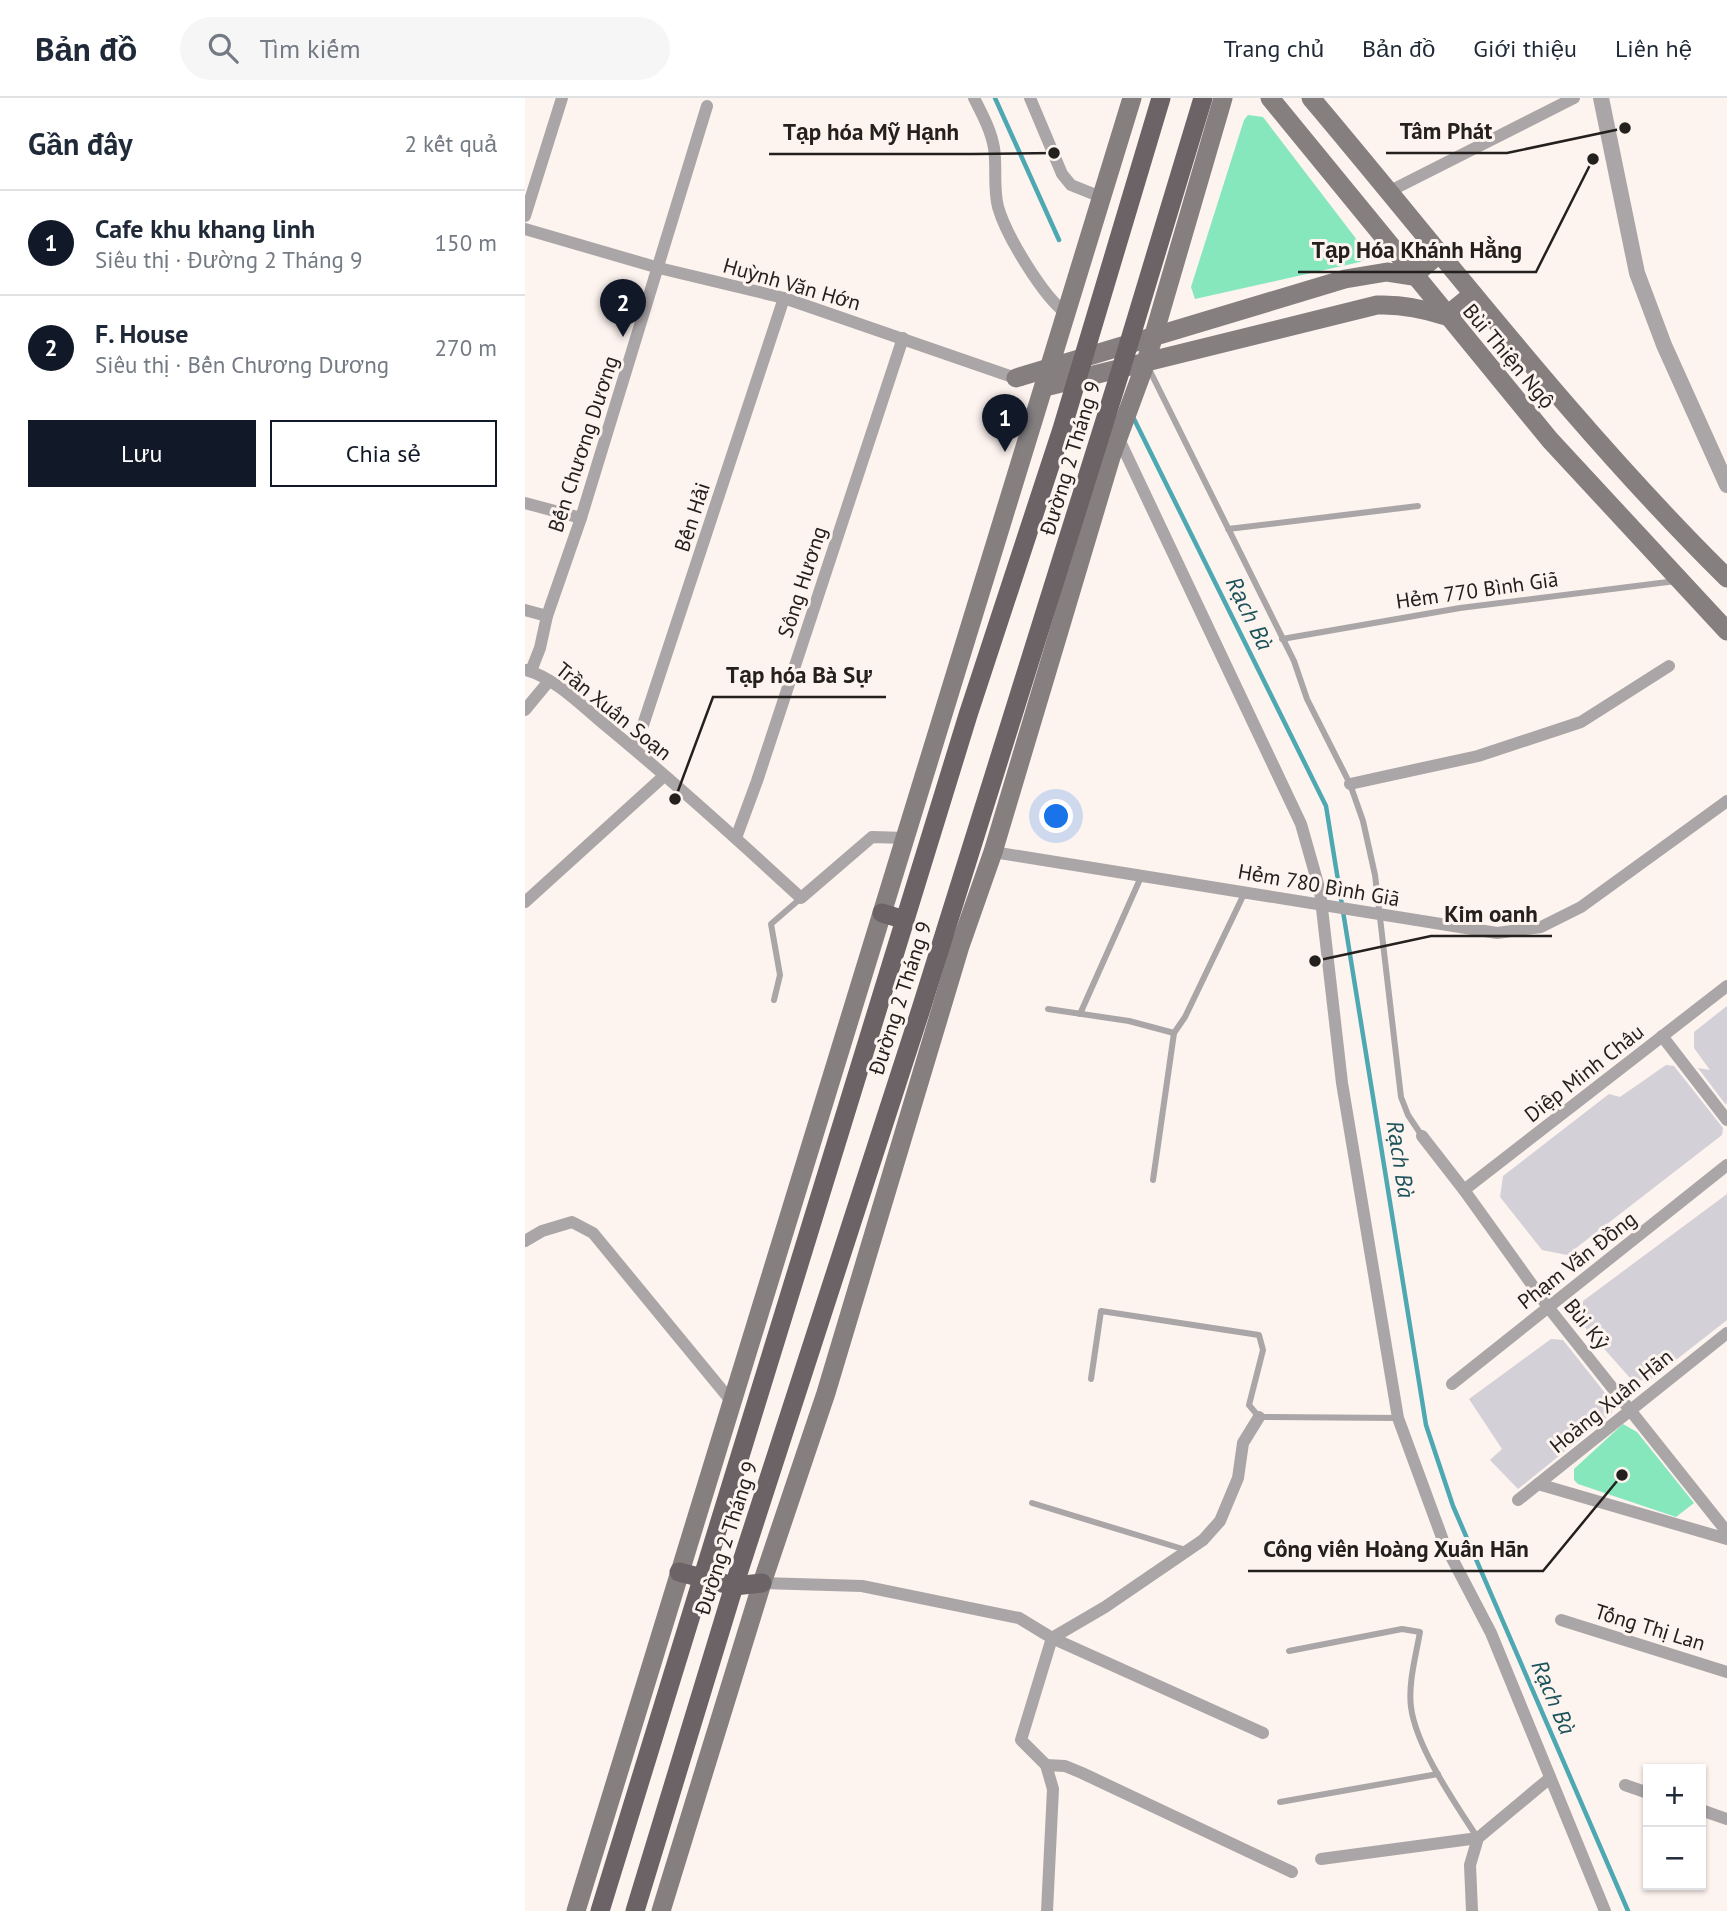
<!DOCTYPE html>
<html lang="vi">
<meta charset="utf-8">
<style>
body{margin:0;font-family:"PT Sans",sans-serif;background:#f6f6f7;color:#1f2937}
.controls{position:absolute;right:21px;bottom:21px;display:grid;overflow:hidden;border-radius:0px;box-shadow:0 2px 5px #0004}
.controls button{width:63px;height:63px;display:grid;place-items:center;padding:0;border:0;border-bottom:2px solid #e0e1e3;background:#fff;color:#1f2937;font:35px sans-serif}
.you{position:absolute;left:532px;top:719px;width:24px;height:24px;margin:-18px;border:5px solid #fff;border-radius:50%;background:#1a73e8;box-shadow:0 0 0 10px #1a73e833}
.badge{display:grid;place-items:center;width:46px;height:46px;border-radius:50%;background:#111827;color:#fff;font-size:23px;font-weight:700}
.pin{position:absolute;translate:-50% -58px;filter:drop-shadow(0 2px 4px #0008)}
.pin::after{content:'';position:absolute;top:37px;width:24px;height:21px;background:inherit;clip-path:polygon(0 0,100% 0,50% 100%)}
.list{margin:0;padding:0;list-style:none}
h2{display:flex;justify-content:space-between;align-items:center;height:91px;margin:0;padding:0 28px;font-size:30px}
h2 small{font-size:23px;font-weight:400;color:#747a83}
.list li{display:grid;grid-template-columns:46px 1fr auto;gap:21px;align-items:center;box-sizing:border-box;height:105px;padding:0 28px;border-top:2px solid #e0e1e3}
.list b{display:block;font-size:26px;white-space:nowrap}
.list p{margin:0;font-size:23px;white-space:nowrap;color:#747a83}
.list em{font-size:23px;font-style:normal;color:#747a83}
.actions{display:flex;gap:14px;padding:21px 28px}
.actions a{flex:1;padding:16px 0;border:2px solid #111827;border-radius:0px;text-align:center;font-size:24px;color:#111827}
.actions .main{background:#111827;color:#fff}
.icon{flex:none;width:38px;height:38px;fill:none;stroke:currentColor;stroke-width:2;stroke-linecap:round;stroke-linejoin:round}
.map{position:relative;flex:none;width:1202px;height:1813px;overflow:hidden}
header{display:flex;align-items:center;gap:42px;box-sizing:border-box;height:98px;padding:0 35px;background:#fff;border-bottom:2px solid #e0e1e3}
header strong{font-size:33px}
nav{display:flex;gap:38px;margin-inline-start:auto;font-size:24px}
.search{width:490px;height:63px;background:#f6f6f7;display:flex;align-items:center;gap:18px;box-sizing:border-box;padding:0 24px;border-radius:38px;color:#747a83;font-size:26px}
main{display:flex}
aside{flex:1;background:#fff}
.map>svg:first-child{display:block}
.green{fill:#86e7bd}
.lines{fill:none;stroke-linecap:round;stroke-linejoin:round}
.stream{stroke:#4da8b2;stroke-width:4.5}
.building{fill:#d3d0d8}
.service{stroke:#aaa5a6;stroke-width:6}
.minor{stroke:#aaa5a6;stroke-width:12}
.tertiary{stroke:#aaa5a6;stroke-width:16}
.secondary{stroke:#857f80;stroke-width:19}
.primary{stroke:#6b6365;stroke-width:19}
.labels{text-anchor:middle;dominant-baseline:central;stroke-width:6;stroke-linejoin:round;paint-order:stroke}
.street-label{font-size:21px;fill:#23201e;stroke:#fdf3ef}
.water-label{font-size:23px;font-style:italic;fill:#1a535a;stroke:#fdf3ef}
.leader{fill:none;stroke:#23201e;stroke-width:2.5}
.callout-dot{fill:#23201e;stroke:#fdf3ef;stroke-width:2.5}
.callout-label{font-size:23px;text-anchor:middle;font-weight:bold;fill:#23201e;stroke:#fdf3ef;stroke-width:6;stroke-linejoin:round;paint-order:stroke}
</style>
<header>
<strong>Bản đồ</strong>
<div class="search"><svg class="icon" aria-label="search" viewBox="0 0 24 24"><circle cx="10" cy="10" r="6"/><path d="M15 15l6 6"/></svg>Tìm kiếm</div>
<nav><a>Trang chủ</a><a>Bản đồ</a><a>Giới thiệu</a><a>Liên hệ</a></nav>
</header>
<main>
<aside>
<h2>Gần đây<small>2 kết quả</small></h2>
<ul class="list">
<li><span class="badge">1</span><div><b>Cafe khu khang linh</b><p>Siêu thị · Đường 2 Tháng 9</p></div><em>150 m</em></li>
<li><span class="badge">2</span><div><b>F. House</b><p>Siêu thị · Bến Chương Dương</p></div><em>270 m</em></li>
</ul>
<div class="actions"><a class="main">Lưu</a><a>Chia sẻ</a></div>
</aside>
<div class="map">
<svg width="1202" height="1813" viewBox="0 0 1202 1813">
<rect width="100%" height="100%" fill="#fdf3ef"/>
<g class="green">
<path d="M723,17L738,19L842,155V160L835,164L670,201L666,189L719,22Z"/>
<path d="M1098,1326L1112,1334L1169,1405L1151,1419L1053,1386L1049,1382V1371Z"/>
</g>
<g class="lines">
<g class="stream">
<path d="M470,0L534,142"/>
<path d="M609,321L801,708L901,1327L928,1408L1103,1813"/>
</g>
</g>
<g class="building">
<path d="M1202,908V1002L1201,1007L1173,970L1185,972L1169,950V934Z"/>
<path d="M1141,967L1149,968L1198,1030L1197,1037L1042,1157L1017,1152L975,1099L978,1078L1084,996L1095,999Z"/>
<path d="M1202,1096V1222L1124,1283L1106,1281L1057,1226L1058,1203Z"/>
<path d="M1026,1241L1038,1242L1088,1305L1087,1315L993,1391L965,1362L977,1351L944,1301Z"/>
</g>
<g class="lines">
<g class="service">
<path d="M623,269L769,563L782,601L825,686L838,723L850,777L876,999L883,1017L897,1038"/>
<path d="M703,431L893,408"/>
<path d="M757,541L935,510L1151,483"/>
<path d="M249,902L255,877L246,826L276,800"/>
<path d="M523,911L604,923L649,935"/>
<path d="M555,916L616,779"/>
<path d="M628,1082L649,935L660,919L719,796"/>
<path d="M566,1281L576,1213L734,1237L738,1252L724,1307L734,1319L873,1320"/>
<path d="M507,1405L661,1452"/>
<path d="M764,1553L877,1531L895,1534C891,1557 883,1585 886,1609C891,1649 930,1705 952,1739"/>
<path d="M755,1704L913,1676"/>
</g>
<g class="minor">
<path d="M449,0C457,16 466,32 469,50C472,69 468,89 473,109C481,137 518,199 542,216"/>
<path d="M505,0L537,76L546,87L576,99"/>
<path d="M865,93L1049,0"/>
<path d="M0,118L37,0"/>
<path d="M0,131L134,170L259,200L496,282"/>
<path d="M593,339L776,726L795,793L817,985L873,1320L919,1445L966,1535L1080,1813"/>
<path d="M0,405L56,420"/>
<path d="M0,512L22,518"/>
<path d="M1,572C30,580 56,607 79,626C147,682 212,741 276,800L347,739L381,740"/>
<path d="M6,573L15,550L22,518L56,420L182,8"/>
<path d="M0,612L24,583"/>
<path d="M105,647L118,627L259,200"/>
<path d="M825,686L953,658L1056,624L1144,568"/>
<path d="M211,740L232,683L378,240"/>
<path d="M468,754L972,835L1016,829L1056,809L1202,703"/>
<path d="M0,804L139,678"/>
<path d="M1137,938L1202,1022"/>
<path d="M897,1038L939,1092L1023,1209L1202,1434"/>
<path d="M939,1092L1202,888"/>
<path d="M0,1143L17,1133L47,1124L68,1135L207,1304"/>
<path d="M927,1286L1202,1067"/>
<path d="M1013,1386L1202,1441"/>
<path d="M993,1402L1202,1235"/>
<path d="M237,1485L337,1488L494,1520L527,1540L738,1635"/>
<path d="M1036,1522L1202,1574"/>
<path d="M521,1667L540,1668L557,1675L767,1774"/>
<path d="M1100,1687L1123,1695"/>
<path d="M1176,1712L1202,1721"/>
<path d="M796,1761L953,1740"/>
<path d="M522,1813L528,1691L521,1667L496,1642L527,1540L580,1509L678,1442L695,1423L713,1380L718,1345L734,1319"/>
<path d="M947,1813L945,1767L953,1740L1025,1680"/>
</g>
<path class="tertiary" d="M1076,0L1112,175L1139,247L1202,387"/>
<g class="secondary">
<path d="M745,0L1025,342L1202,533"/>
<path d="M786,0C922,161 1051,331 1202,480"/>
<path d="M491,280L820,181L862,174L888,178L915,155"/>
<path d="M520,289L852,207C877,206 897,210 921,218L948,196"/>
<path d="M51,1813L607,0"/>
<path d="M136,1813L237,1485L301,1295L435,848L468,754L586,359L621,264L698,0"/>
</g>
<g class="primary">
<path d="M357,815L380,822"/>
<path d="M154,1474L209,1488L237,1485"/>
<path d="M75,1813L443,617L537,331L636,0"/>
<path d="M110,1813L209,1488L396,911L597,268L678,0"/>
</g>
</g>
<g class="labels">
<g class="street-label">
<text transform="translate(267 186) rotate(16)">Huỳnh Văn Hớn</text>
<text transform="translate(984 258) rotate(50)">Bùi Thiện Ngộ</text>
<text transform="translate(58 346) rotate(-72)">Bến Chương Dương</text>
<text transform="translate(545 360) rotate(-73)">Đường 2 Tháng 9</text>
<text transform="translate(167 419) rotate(-72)">Bến Hải</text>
<text transform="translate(277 484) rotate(-72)">Sông Hương</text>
<text transform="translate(952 492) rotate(-8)">Hẻm 770 Bình Giã</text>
<text transform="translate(89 613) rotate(39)">Trần Xuân Soạn</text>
<text transform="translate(794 787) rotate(10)">Hẻm 780 Bình Giã</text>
<text transform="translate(375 900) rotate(-72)">Đường 2 Tháng 9</text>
<text transform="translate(1059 975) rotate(-38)">Diệp Minh Châu</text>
<text transform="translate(1052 1162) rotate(-38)">Phạm Văn Đồng</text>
<text transform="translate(1062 1226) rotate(51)">Bùi Kỷ</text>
<text transform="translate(1086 1303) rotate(-39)">Hoàng Xuân Hãn</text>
<text transform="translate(201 1440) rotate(-72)">Đường 2 Tháng 9</text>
<text transform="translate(1125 1529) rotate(17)">Tống Thị Lan</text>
</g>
<g class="water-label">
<text transform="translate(725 515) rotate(64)">Rạch Bà</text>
<text transform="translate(876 1061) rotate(81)">Rạch Bà</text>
<text transform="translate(1029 1599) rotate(67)">Rạch Bà</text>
</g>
</g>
<path class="leader" d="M1100 30L982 55H861M529 55L448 56H244M1068 61L1011 174H773M150 701L188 599H361M790 863L906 838H1027M1097 1377L1018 1473H723"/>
<g class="callout-dot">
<circle cx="1100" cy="30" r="7"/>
<circle cx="529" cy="55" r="7"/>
<circle cx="1068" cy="61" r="7"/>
<circle cx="150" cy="701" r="7"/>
<circle cx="790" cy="863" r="7"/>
<circle cx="1097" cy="1377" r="7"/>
</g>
<g class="callout-label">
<text x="921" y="41">Tâm Phát</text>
<text x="346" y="42">Tạp hóa Mỹ Hạnh</text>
<text x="892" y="160">Tạp Hóa Khánh Hằng</text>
<text x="274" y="585">Tạp hóa Bà Sự</text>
<text x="966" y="824">Kim oanh</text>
<text x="871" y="1459">Công viên Hoàng Xuân Hãn</text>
</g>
</svg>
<div class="controls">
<button>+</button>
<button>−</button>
</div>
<div class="you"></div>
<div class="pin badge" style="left:480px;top:354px">1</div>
<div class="pin badge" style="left:98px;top:239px">2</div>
</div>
</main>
